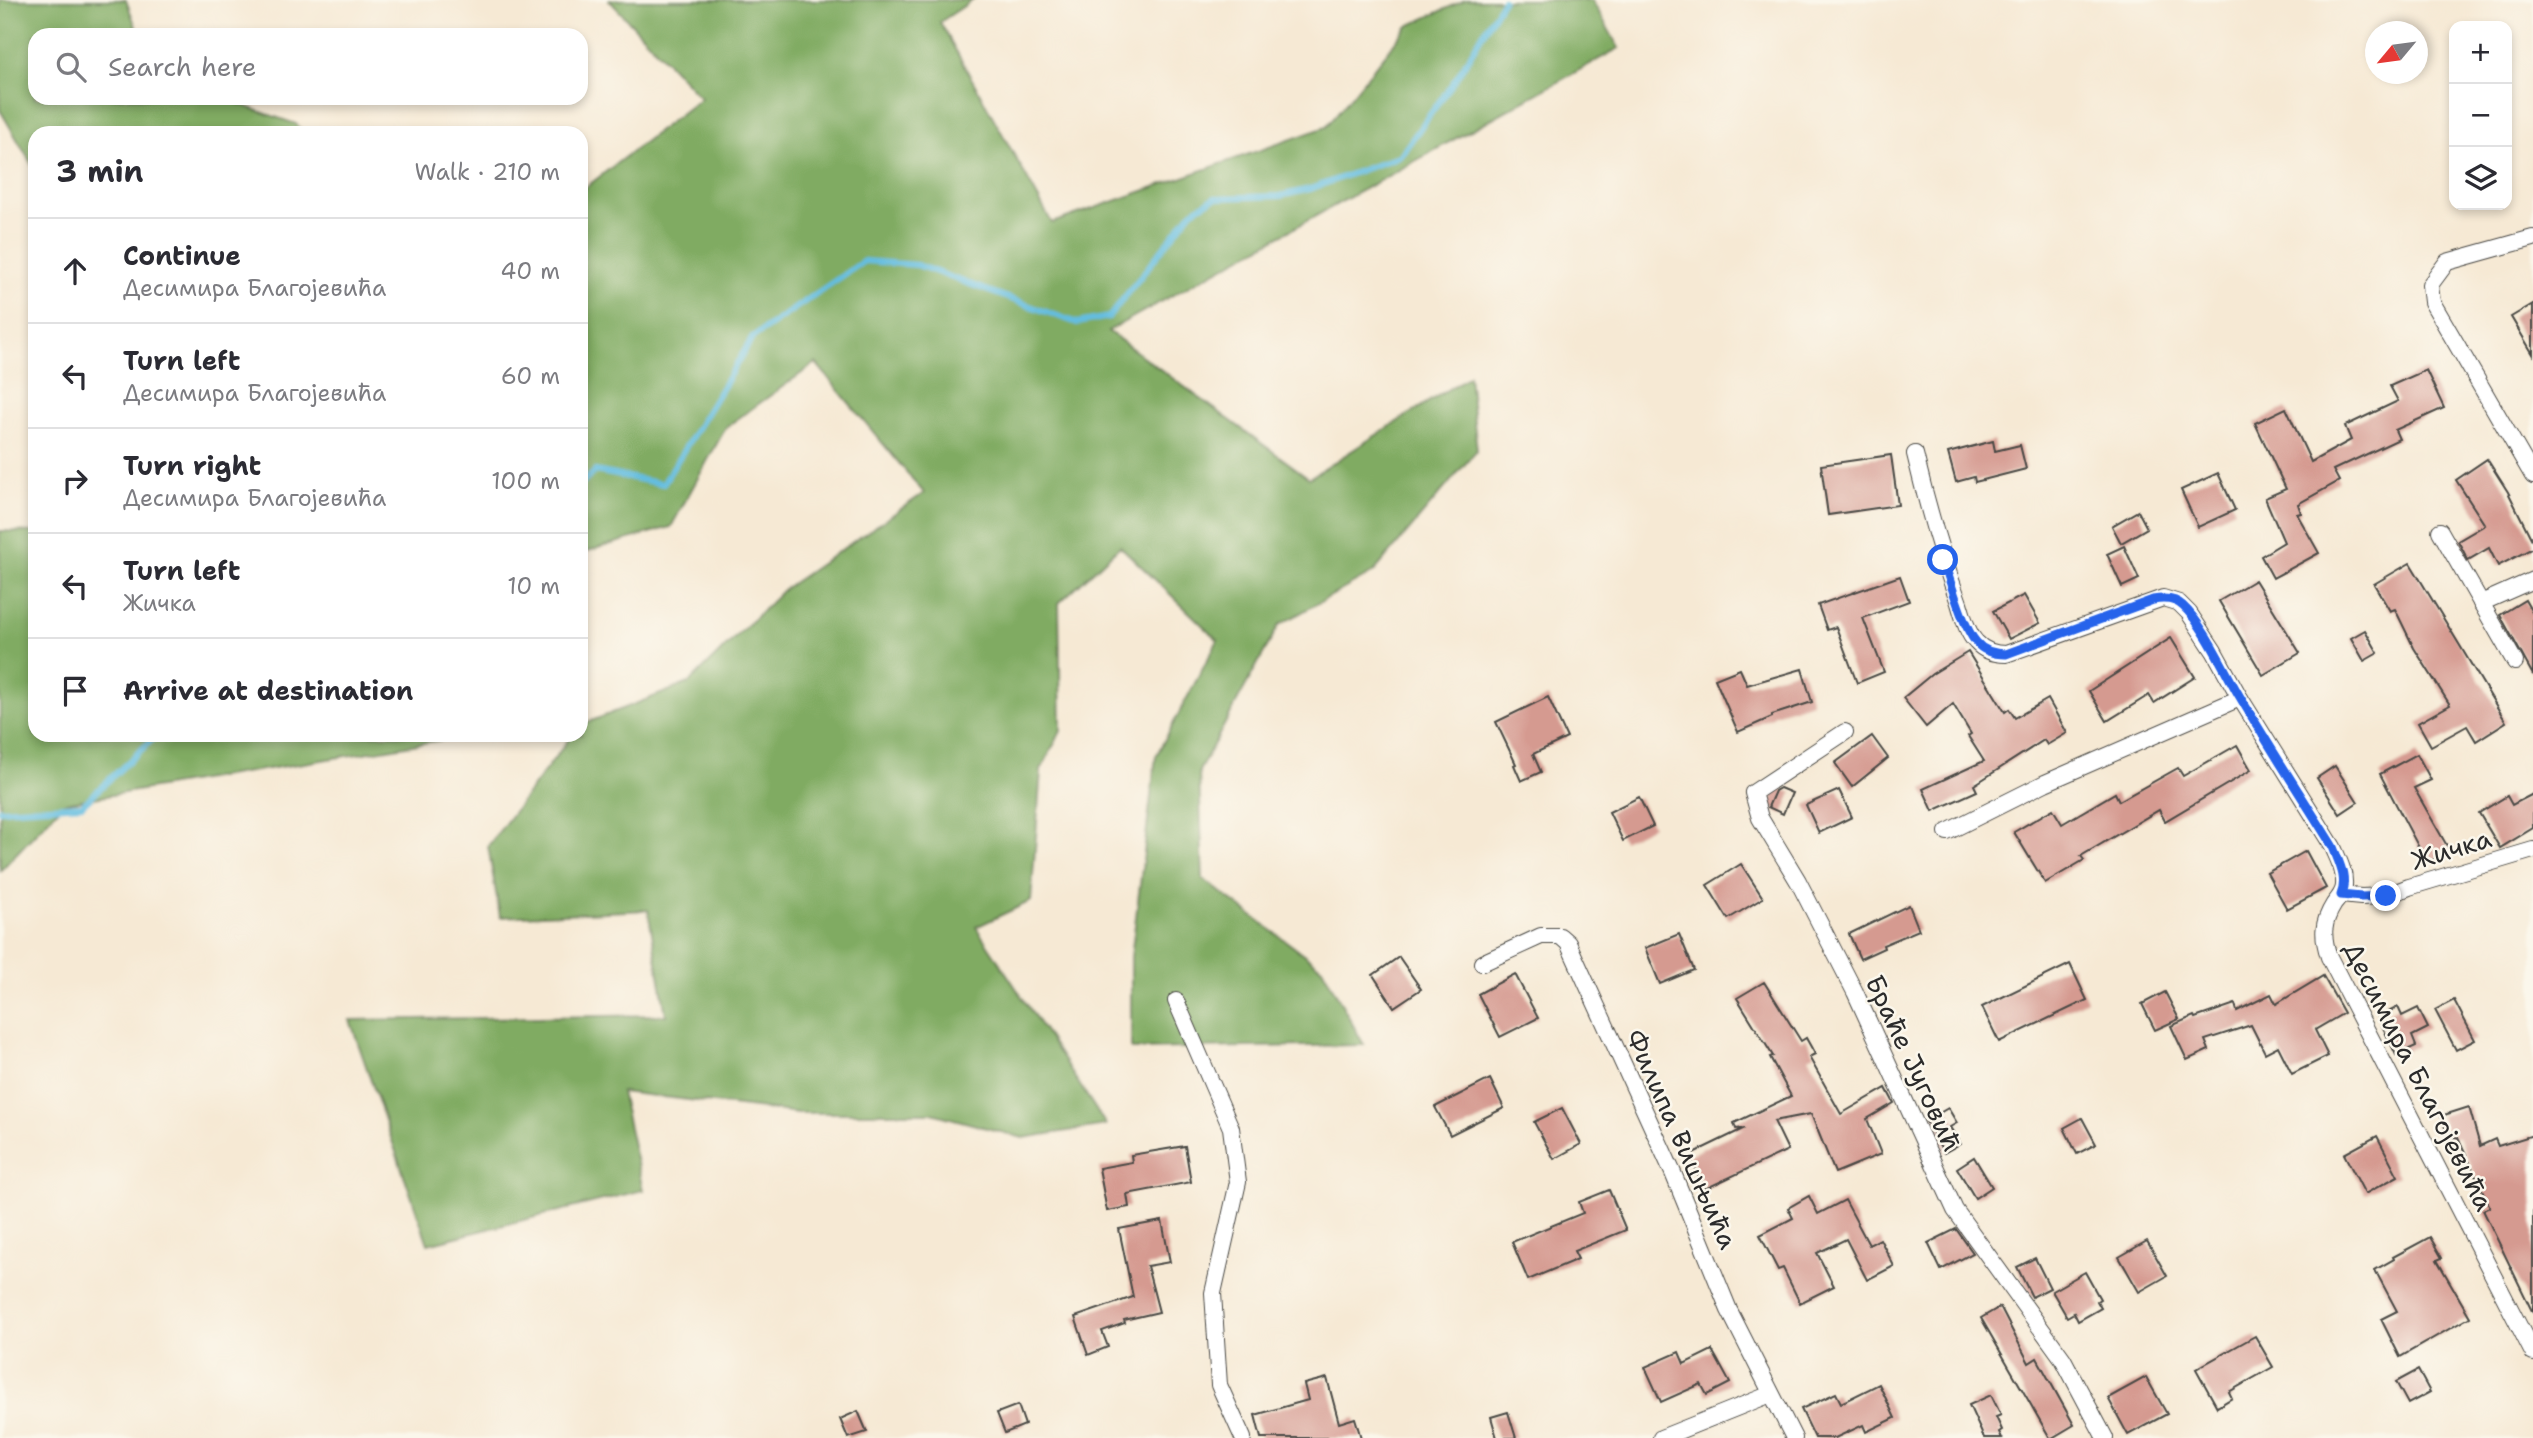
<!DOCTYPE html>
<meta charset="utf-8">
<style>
body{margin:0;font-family:"Shantell Sans",sans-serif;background:#f2f2f3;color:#2b2b33}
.controls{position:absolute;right:21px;top:21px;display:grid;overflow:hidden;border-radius:14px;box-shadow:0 4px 10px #0003}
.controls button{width:63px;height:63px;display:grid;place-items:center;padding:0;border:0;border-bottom:2px solid #e1e1e2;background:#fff;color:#2b2b33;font:35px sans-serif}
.compass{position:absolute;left:2365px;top:21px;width:63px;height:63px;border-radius:50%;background:#fff;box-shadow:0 4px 10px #0003;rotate:241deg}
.stop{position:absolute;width:21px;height:21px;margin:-16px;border:5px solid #2563eb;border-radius:50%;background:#fff}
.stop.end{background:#2563eb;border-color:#fff;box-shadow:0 2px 7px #0008}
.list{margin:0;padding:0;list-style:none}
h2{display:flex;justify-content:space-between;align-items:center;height:91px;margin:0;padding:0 28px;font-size:30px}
h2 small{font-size:23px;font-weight:400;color:#7c7c81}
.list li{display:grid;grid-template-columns:46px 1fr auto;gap:21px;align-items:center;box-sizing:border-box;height:105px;padding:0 28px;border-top:2px solid #e1e1e2}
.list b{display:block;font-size:26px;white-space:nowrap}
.list p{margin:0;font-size:23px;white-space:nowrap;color:#7c7c81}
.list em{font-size:23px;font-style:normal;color:#7c7c81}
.icon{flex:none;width:38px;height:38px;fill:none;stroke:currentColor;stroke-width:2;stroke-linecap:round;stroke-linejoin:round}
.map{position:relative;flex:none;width:2533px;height:1438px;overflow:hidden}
.search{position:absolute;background:#fff;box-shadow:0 4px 10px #0003;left:28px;top:28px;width:560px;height:77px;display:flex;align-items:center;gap:18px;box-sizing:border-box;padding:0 24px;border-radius:21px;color:#7c7c81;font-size:26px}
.panel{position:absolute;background:#fff;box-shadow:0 4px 10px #0003;left:28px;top:126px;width:560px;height:616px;border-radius:21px}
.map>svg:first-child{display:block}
.forest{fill:#80ab62;stroke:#566b46;stroke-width:2}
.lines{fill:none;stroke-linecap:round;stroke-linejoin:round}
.stream{stroke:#63bde0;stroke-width:6}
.building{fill:#d59a90}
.minor-casing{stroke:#494844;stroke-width:18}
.minor{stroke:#fff;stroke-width:16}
.route{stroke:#2563eb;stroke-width:9}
.labels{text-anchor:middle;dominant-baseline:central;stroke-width:5;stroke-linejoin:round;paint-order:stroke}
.street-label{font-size:26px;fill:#2b2b2b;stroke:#fbf7ec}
</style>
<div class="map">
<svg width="2533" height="1438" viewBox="0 0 2533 1438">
<rect width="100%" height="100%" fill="#fbf7ec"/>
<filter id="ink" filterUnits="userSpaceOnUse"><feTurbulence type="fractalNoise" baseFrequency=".0143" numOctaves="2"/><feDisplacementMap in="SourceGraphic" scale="14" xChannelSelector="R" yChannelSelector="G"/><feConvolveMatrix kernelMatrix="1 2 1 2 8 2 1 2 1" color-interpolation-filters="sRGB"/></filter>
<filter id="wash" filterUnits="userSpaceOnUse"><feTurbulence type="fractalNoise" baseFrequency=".00686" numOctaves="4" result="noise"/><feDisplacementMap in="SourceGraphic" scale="28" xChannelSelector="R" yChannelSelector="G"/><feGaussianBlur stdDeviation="1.57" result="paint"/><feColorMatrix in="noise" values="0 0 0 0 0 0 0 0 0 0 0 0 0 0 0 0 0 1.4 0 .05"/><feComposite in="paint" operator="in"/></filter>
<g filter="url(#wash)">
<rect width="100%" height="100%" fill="#f6e9d4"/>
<g class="forest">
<path d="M0,0H126L139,35H35V98H222L296,124L304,133H35V170L0,110Z"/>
<path d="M609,0H973L940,22L1052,223L1326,127L1408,26L1465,0H1592L1619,48L1108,331L1309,478L1469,376L1477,450L1374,572L1279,625L1199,771L1203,879L1322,968L1364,1045L1131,1049V957L1156,756L1218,640L1120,546L1059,603L1061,731L1041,770L1031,901L976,927L1106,1125L1023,1138L932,1113H798L621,1092L643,1190L428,1244L350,1020L666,1015L648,910L500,917L488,846L572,735H581V725L689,683L784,589L924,493L816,363L726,427L671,527L581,553V191L701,98Z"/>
<path d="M0,531L35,532V735H472L64,803L0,871Z"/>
</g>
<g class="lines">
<g class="stream">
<path d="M581,485L595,471L663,484L753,337L864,261L917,265L1077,323L1109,317L1192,211L1214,198L1280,196L1310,189L1400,156L1457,77L1503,0"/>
<path d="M0,810L82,805L157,735"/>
</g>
</g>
<g id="blocks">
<g class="building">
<path d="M2533,304V354L2511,317Z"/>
<path d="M2426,370L2444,408L2395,430L2399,439L2333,470L2339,481L2298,504L2301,513L2297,514L2319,553L2273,578L2261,556L2284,542L2265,498L2286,489L2255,423L2286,408L2311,462L2351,440L2345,426L2398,401L2390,386Z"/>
<path d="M1993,441L1995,451L2020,445L2026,469L1975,482L1974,477L1956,482L1948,453Z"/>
<path d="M1891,455L1898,505L1828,515L1821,465Z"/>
<path d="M2487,459L2508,492L2533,542V548L2498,566L2489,548L2468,560L2458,541L2485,525L2456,480Z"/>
<path d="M2218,473L2235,510L2198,527L2181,490Z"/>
<path d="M2138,511L2147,528L2121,543L2112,526Z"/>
<path d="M2124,546L2139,579L2122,587L2107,554Z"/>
<path d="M2410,563L2506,722L2476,741L2467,726L2431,746L2418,723L2450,705L2414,648L2395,609L2390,611L2374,584Z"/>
<path d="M1900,576L1909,601L1863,618L1884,672L1857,683L1836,627L1827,630L1818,605Z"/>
<path d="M2255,580L2300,653L2263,675L2219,601Z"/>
<path d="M2024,595L2040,623L2009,639L1993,611Z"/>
<path d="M2525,600L2533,614V675L2500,615Z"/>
<path d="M2365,630L2378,653L2364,661L2351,638Z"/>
<path d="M2171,638L2195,677L2154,703L2149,695L2107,721L2089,691Z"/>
<path d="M1968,652L2005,712L2009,709L2015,718L2048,699L2067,733L2047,745L2044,740L1974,785L1977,791L1933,811L1923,789L1984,761L1968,736L1971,734L1953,704L1926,727L1903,698L1932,674Z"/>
<path d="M1740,669L1747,685L1802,669L1812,702L1772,715V717L1738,732L1715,679Z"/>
<path d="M1548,697L1567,738L1533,754L1541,772L1521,781L1514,765L1516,764L1496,722Z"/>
<path d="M1872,736L1888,758L1852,787L1835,763Z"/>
<path d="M2237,745L2251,770L2165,821L2159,810L2081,856L2084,860L2045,883L2014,832L2053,809L2062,824L2115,793L2119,801L2178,768L2183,776Z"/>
<path d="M2417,754L2431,780L2414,788L2450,851L2427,863L2380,774Z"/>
<path d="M2335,766L2358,802L2340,814L2317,778Z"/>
<path d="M1780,788L1792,793L1783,814L1768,807L1775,791Z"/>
<path d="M1839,790L1852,817L1819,833L1806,805Z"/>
<path d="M2533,794V828L2500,848L2479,813L2507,796L2512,805Z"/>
<path d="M1639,797L1653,826L1623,841L1609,812Z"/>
<path d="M2306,851L2326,888L2287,909L2267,873Z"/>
<path d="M1741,864L1763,898L1728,919L1707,885Z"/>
<path d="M1909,905L1919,930L1883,945L1884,948L1860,959L1849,934Z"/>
<path d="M1679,934L1694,970L1660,984L1645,948Z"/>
<path d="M1399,957L1421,989L1394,1007L1373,975Z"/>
<path d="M2070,964L2087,1000L1999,1042L1982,1007Z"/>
<path d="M1515,974L1538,1018L1500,1037L1478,994Z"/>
<path d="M2323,976L2344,1013L2315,1030L2328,1056L2292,1074L2278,1046L2265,1053L2251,1025L2205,1040L2209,1050L2187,1060L2171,1026L2194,1016L2195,1018L2235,1004L2237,1011L2271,994L2276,1004Z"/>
<path d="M1764,982L1801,1041L1806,1038L1815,1054L1809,1057L1841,1114L1886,1088L1894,1103L1867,1119L1881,1154L1835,1173L1811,1114L1774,1121L1788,1150L1705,1189L1689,1155L1745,1128L1736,1129L1734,1123L1791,1096L1770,1057L1773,1056L1737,998Z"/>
<path d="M2165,992L2179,1019L2155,1030L2142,1004Z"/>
<path d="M2454,1000L2475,1040L2456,1050L2435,1010Z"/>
<path d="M2398,1007L2402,1016L2418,1008L2428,1028L2412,1036L2416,1046L2396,1055L2378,1017Z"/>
<path d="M1490,1079L1504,1108L1450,1135L1435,1107Z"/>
<path d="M2469,1107L2480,1146L2495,1139L2498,1146L2533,1135V1313L2483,1210L2490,1207L2458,1137L2449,1139L2441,1116Z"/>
<path d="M1562,1108L1581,1144L1554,1159L1534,1122Z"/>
<path d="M1948,1108L1957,1123L1950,1127L1960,1144L1944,1153L1926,1121Z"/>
<path d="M2082,1118L2096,1144L2077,1154L2064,1128Z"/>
<path d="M2377,1136L2398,1176L2365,1194L2344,1154Z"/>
<path d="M1185,1146L1191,1182L1127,1194L1129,1207L1107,1211L1099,1168L1132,1162L1131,1155Z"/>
<path d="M1974,1157L1992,1187L1975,1198L1957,1168Z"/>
<path d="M1609,1190L1626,1230L1574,1251L1578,1259L1528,1280L1512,1242L1583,1213L1579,1202Z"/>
<path d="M1809,1196L1818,1214L1845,1200L1869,1245L1880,1239L1894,1266L1867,1280L1846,1239L1817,1253L1834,1286L1800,1303L1783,1268L1778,1270L1760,1235L1793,1218L1788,1208Z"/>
<path d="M1162,1221L1170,1262L1147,1266L1159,1312L1124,1320L1125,1323L1102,1331L1108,1347L1088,1355L1075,1317L1133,1297L1119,1229Z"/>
<path d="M1956,1229L1973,1253L1941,1270L1928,1243Z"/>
<path d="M2430,1237L2442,1258L2437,1260L2470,1317L2400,1357L2381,1319L2397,1311L2375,1270L2394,1259L2393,1257Z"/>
<path d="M2147,1241L2167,1276L2139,1292L2119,1257Z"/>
<path d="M2035,1258L2050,1288L2032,1297L2017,1267Z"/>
<path d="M2085,1272L2100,1299L2097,1301L2101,1308L2078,1321L2074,1313L2067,1317L2052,1291Z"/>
<path d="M2000,1307L2029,1363L2037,1358L2074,1425L2052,1438H2050L1981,1318Z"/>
<path d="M2255,1336L2273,1367L2229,1392L2232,1398L2217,1407L2196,1369Z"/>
<path d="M1712,1350L1730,1383L1707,1395L1701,1384L1661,1402L1645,1367L1679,1352L1684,1364Z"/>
<path d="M2418,1370L2430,1392L2408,1404L2396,1382Z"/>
<path d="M2146,1377L2167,1414L2128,1435L2108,1398Z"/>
<path d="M1327,1378L1339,1423L1355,1418L1361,1438H1261L1255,1415L1308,1400L1304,1384Z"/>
<path d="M1879,1384L1895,1418L1866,1432L1863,1425L1835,1438H1815L1801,1409L1836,1393L1841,1403Z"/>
<path d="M1991,1395L2001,1415L1996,1417L2002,1430L1999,1432L2002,1438H1984L1969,1405Z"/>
<path d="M1018,1405L1025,1425L1005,1433L997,1413Z"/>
<path d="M858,1411L867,1432L848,1438L840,1419Z"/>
<path d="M1508,1412L1516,1438H1497L1491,1417Z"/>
</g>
</g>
</g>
<g filter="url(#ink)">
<use href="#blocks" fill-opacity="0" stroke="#494844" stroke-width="2"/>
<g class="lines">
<defs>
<g id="minor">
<path d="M2533,238L2447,262L2430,285L2432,302L2533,476"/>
<path d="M1915,454C1927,505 1941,554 1959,603C1963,616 1967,633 1976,642C1984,651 1995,654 2006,654L2163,598L2179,603L2189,613L2214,651L2240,698L2333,847C2338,859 2345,871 2344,885C2344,892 2339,898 2334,904C2322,923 2322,936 2329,957L2533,1353"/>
<path d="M2440,531L2515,662"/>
<path d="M2481,603L2533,580"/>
<path d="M1845,732L1753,793L1760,818L1798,881L1855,992L1955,1210L2063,1359L2105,1438"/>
<path d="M1947,832L2045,783L2240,698"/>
<path d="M2341,895L2361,897L2386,896L2409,887L2533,850"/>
<path d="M1482,963L1541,936H1560L1568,943L1673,1173L1729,1310L1794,1438"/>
<path d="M1176,1001L1231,1128L1238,1182L1213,1293L1219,1385L1243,1438"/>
<path d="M1661,1438L1771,1394"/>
</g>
</defs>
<use href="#minor" class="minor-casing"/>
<use href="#minor" class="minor"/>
</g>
</g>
<g class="lines" filter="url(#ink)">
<path class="route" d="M1943,560C1950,580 1963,627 1976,642C1983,651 1994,654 2006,654L2153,600C2164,598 2175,598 2183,606C2204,625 2225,672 2240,697C2270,748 2302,797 2333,847C2339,863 2348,878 2341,895L2361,897L2386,896"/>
</g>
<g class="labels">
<g class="street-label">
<text transform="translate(2451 849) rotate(-17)">Жичка</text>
<text transform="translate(1914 1063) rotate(65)">Браће Југовић</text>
<text transform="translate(2419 1076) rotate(63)">Десимира Благојевића</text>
<text transform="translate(1682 1139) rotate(66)">Филипа Вишњића</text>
</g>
</g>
</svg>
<div class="controls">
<button>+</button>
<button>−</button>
<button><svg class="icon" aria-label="layers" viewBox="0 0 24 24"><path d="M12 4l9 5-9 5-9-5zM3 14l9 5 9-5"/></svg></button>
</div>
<svg class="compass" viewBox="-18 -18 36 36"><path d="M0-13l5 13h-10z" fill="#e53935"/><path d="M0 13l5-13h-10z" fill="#7c7c81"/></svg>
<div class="stop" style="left:1943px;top:560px"></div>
<div class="stop end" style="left:2386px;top:896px"></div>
<div class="search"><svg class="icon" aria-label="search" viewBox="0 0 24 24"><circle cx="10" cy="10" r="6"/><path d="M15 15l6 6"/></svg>Search here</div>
<section class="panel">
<h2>3 min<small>Walk · 210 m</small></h2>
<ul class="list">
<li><svg class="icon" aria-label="ahead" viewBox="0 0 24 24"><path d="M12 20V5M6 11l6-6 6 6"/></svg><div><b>Continue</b><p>Десимира Благојевића</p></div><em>40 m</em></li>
<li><svg class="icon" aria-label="left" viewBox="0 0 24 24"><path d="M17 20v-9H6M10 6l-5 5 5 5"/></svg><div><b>Turn left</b><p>Десимира Благојевића</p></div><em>60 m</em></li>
<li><svg class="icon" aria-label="right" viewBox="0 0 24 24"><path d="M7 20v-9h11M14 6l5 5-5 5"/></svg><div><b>Turn right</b><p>Десимира Благојевића</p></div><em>100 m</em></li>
<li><svg class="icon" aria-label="left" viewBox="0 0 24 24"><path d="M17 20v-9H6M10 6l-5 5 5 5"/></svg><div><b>Turn left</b><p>Жичка</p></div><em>10 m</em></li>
<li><svg class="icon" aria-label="arrive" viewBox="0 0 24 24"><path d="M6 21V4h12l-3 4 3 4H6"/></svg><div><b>Arrive at destination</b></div></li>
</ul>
</section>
</div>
